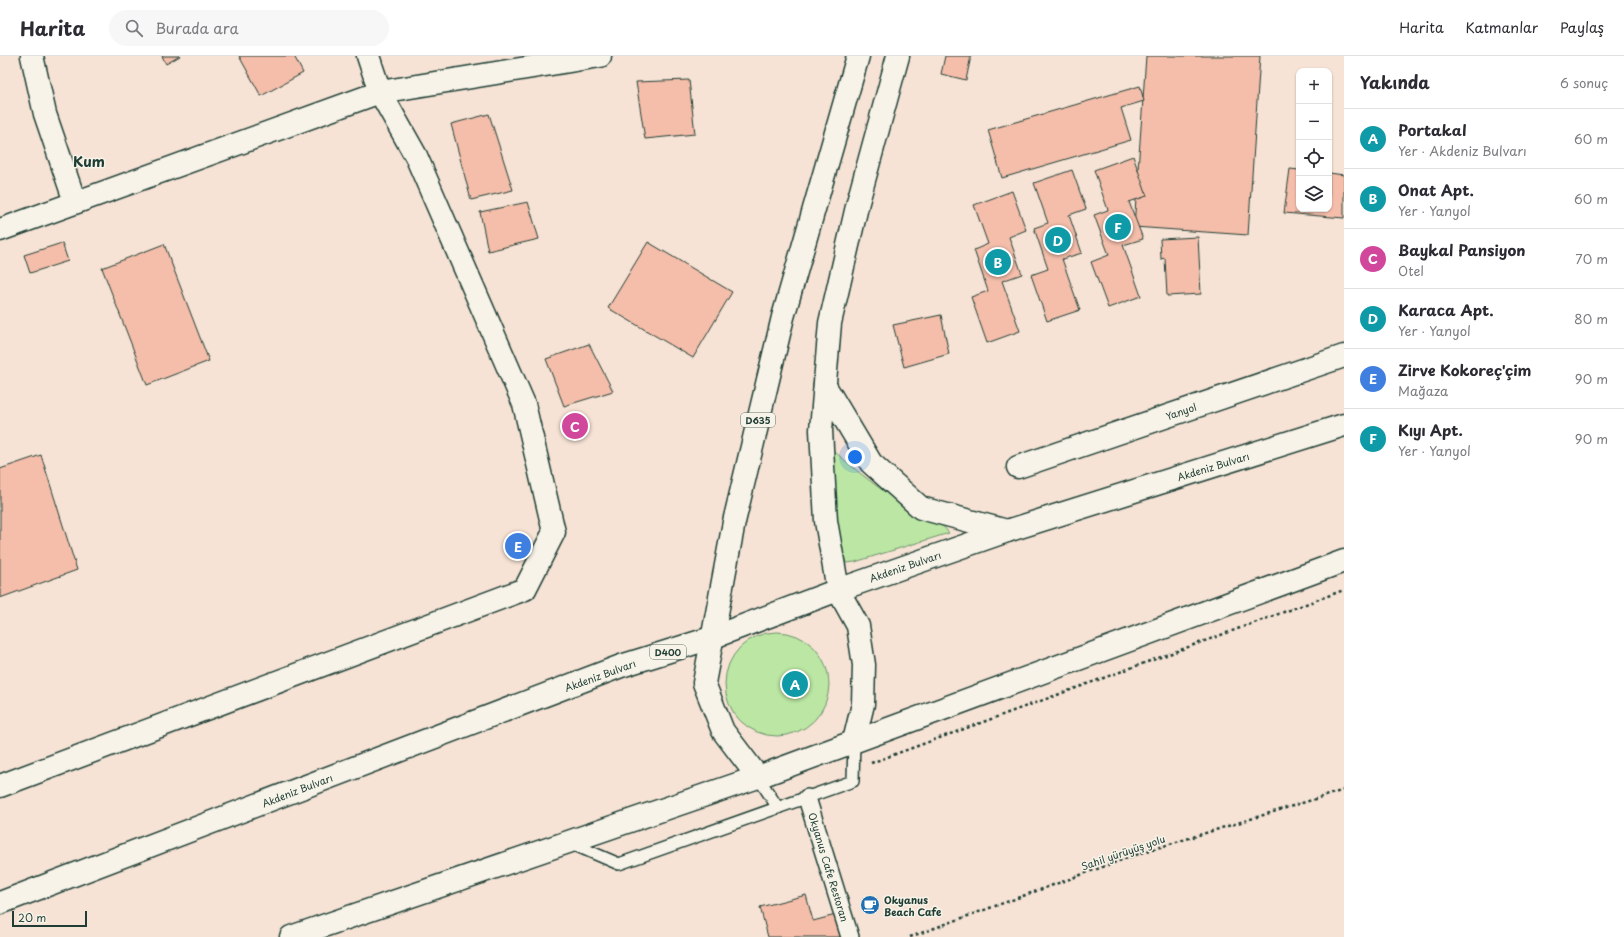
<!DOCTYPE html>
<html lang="tr">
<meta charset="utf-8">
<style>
body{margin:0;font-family:"Playpen Sans",sans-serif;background:#f7f7f7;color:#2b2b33}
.controls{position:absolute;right:12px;top:12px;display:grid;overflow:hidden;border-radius:8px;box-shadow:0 1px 3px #0004}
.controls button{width:36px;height:36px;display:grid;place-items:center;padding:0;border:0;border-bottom:1px solid #e1e1e2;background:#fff;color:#2b2b33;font:20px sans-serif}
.scale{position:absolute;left:12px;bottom:10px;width:75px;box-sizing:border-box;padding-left:4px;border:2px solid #1f3d34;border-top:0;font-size:11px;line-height:14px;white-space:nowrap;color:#1f3d34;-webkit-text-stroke:3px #f7f3e8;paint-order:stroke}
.you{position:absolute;left:855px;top:401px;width:14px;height:14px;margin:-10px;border:3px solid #fff;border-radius:50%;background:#1a73e8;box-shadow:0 0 0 6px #1a73e833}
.badge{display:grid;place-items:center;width:26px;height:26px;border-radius:50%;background:#db2777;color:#fff;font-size:13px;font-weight:700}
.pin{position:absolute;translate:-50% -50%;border:2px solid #fff;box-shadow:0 1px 4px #0006}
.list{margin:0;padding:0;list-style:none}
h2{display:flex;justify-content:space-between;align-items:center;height:52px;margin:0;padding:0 16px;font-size:17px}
h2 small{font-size:13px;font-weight:400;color:#7c7c81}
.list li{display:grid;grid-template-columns:26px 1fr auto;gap:12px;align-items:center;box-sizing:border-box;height:60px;padding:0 16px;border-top:1px solid #e1e1e2}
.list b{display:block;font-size:15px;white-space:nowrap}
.list p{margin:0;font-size:13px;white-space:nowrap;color:#7c7c81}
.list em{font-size:13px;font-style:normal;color:#7c7c81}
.icon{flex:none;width:22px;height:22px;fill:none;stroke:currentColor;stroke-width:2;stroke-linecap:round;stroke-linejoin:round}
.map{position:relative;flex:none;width:1344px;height:881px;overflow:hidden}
header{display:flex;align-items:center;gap:24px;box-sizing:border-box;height:56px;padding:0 20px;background:#fff;border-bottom:1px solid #e1e1e2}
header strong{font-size:19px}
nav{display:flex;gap:22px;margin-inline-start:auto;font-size:14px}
.search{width:280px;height:36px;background:#f7f7f7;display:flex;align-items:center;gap:10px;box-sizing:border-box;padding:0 14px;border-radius:22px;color:#7c7c81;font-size:15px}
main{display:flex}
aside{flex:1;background:#fff}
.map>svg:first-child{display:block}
.green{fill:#bbe6a3;stroke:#6d926c}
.building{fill:#f5beaa;stroke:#1f3d34}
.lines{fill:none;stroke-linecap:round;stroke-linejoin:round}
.service-casing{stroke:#1f3d34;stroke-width:14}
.pedestrian-casing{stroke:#1f3d34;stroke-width:20}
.minor-casing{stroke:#1f3d34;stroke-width:25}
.trunk-casing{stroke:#1f3d34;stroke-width:25}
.path{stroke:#1f3d34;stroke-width:2.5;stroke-dasharray:3 3;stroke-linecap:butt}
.service{stroke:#f7f3e8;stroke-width:11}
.pedestrian{stroke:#f7f3e8;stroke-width:17}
.minor{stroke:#f7f3e8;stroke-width:22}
.trunk{stroke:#f7f3e8;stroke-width:22}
.labels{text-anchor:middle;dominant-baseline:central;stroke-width:3;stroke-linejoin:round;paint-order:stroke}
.shield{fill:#f7f3e8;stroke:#60746a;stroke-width:1}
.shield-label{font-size:9px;font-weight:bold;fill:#1f3d34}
.street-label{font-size:10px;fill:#1f3d34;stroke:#f7f3e8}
.poi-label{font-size:10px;font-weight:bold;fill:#1f3d34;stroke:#f7f3e8;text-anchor:start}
.district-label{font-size:14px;font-weight:bold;fill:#1f3d34;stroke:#f7f3e8}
</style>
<header>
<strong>Harita</strong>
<div class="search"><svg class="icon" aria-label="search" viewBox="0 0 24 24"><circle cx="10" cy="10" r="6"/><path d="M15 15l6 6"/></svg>Burada ara</div>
<nav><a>Harita</a><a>Katmanlar</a><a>Paylaş</a></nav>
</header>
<main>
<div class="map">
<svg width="1344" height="881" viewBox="0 0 1344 881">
<rect width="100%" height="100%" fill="#f6e3d5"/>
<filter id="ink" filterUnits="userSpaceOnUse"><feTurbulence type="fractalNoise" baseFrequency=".025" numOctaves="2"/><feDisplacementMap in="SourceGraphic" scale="8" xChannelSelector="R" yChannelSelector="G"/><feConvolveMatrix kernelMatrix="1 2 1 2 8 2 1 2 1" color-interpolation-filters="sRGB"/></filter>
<g filter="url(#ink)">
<g class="green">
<path d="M833,394C856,415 881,434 907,451C922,460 939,463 949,477L855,506L846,507L838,479Z"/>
<circle cx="777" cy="628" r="52"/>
</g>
<g class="building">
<path d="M162,0H180L166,8Z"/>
<path d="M239,0H294L303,17L261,40Z"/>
<path d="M945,0H971L966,24L941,18Z"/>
<path d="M1146,0H1260L1248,179L1134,171Z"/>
<path d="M689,24L695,78L645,83L636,26Z"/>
<path d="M1140,30L1144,45L1121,52L1131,84L1002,122L988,74Z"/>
<path d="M489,58L513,134L471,144L451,68Z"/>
<path d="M1133,100L1147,140L1129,146L1143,183L1123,189L1141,240L1108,252L1091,206L1109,199L1094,159L1108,154L1094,114Z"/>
<path d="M1290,113L1299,114V153H1329V117L1344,119V162L1284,157Z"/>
<path d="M1072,114L1086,153L1069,159L1082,197L1062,203L1080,254L1047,265L1031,219L1048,213L1034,172L1048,167L1034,127Z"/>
<path d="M1012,135L1026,174L1009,181L1022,218L1002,225L1020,275L987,287L971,241L988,235L974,194L988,188L974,149Z"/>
<path d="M528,146L539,183L488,195L480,156Z"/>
<path d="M1198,181L1201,238L1167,240L1165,202L1161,203L1160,183Z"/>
<path d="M648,186L732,236L693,302L608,252Z"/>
<path d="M62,187L68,205L30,217L24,199Z"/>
<path d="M164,188L209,305L147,329L102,212Z"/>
<path d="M941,259L949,298L904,311L893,269Z"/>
<path d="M589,288L613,335L564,350L546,303Z"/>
<path d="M41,399L77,514L0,542V413Z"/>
<path d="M806,839L813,865L847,856L844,881H768L760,851Z"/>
</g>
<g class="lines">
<defs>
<g id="service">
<path d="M758,721L778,752"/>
<path d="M570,787L619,808L853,725L854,685"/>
</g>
<path id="pedestrian" d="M807,742L850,881"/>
<g id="minor">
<path d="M32,0L45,58L75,146"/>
<path d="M0,174L380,36L600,0"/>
<path d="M1018,411L1344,300"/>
<path d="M0,730L525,533L554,476L524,348L416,100L380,36L368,0"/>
</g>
<g id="trunk">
<path d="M825,330L871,407L921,452L1007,475"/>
<path d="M854,685L863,648L864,609L858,570L838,534L826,465L821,374L830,267L858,146L898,0"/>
<path d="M758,721L723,675L704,627L734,466L783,261L858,0"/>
<path d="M0,847L621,610L711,582L838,534L1007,475L1344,369"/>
<path d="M291,881L758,721L1344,505"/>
</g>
</defs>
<use href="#service" class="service-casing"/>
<use href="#pedestrian" class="pedestrian-casing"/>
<use href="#minor" class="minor-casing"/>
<use href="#trunk" class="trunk-casing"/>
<g class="path">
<path d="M871,707L1344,534"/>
<path d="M910,881L1141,797L1344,734"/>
</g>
<use href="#service" class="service"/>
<use href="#pedestrian" class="pedestrian"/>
<use href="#minor" class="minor"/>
<use href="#trunk" class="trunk"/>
</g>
</g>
<defs>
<symbol id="cafe-disc" viewBox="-11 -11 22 22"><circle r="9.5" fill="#1f6fb2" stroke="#f7f3e8"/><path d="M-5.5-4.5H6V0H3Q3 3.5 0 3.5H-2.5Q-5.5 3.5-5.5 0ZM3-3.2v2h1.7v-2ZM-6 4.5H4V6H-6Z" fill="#fff"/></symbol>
</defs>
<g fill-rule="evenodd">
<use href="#cafe-disc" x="859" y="838" width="22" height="22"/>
</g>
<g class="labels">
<g class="shield">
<rect x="741" y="357" width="34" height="14" rx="3"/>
<rect x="650" y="589" width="36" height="14" rx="3"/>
</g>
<g class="shield-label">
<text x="758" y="364">D635</text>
<text x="668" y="596">D400</text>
</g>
<g class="street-label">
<text transform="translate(1181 355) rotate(-19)">Yanyol</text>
<text transform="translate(1213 410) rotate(-17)">Akdeniz Bulvarı</text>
<text transform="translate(905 510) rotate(-19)">Akdeniz Bulvarı</text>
<text transform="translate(600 619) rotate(-20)">Akdeniz Bulvarı</text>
<text transform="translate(297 734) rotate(-21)">Akdeniz Bulvarı</text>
<text transform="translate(1123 796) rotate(-19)">Sahil yürüyüş yolu</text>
<text transform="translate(829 811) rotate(73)">Okyanus Cafe Restoran</text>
</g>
<g class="poi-label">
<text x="884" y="843">Okyanus<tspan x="884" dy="12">Beach Cafe</tspan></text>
</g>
<g class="district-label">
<text x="89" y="105">Kum</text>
</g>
</g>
</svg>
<div class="controls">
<button>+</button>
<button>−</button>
<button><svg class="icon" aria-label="locate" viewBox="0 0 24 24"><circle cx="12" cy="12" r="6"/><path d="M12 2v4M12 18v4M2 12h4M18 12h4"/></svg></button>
<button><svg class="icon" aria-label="layers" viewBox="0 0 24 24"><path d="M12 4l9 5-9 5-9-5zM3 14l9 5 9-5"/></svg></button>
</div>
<div class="scale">20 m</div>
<div class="you"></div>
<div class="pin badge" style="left:795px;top:628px;background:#0f9aa8">A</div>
<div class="pin badge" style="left:998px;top:206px;background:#0f9aa8">B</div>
<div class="pin badge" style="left:575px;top:370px;background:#d1479c">C</div>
<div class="pin badge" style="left:1058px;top:184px;background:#0f9aa8">D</div>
<div class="pin badge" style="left:518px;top:490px;background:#3f7fe0">E</div>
<div class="pin badge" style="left:1118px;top:171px;background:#0f9aa8">F</div>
</div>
<aside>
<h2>Yakında<small>6 sonuç</small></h2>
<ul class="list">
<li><span class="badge" style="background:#0f9aa8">A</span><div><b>Portakal</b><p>Yer · Akdeniz Bulvarı</p></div><em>60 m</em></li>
<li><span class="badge" style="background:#0f9aa8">B</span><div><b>Onat Apt.</b><p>Yer · Yanyol</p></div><em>60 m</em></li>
<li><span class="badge" style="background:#d1479c">C</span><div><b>Baykal Pansiyon</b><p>Otel</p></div><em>70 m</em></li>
<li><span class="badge" style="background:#0f9aa8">D</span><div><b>Karaca Apt.</b><p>Yer · Yanyol</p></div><em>80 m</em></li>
<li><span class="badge" style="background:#3f7fe0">E</span><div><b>Zirve Kokoreç'çim</b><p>Mağaza</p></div><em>90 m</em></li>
<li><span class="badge" style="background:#0f9aa8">F</span><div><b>Kıyı Apt.</b><p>Yer · Yanyol</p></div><em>90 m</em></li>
</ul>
</aside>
</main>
